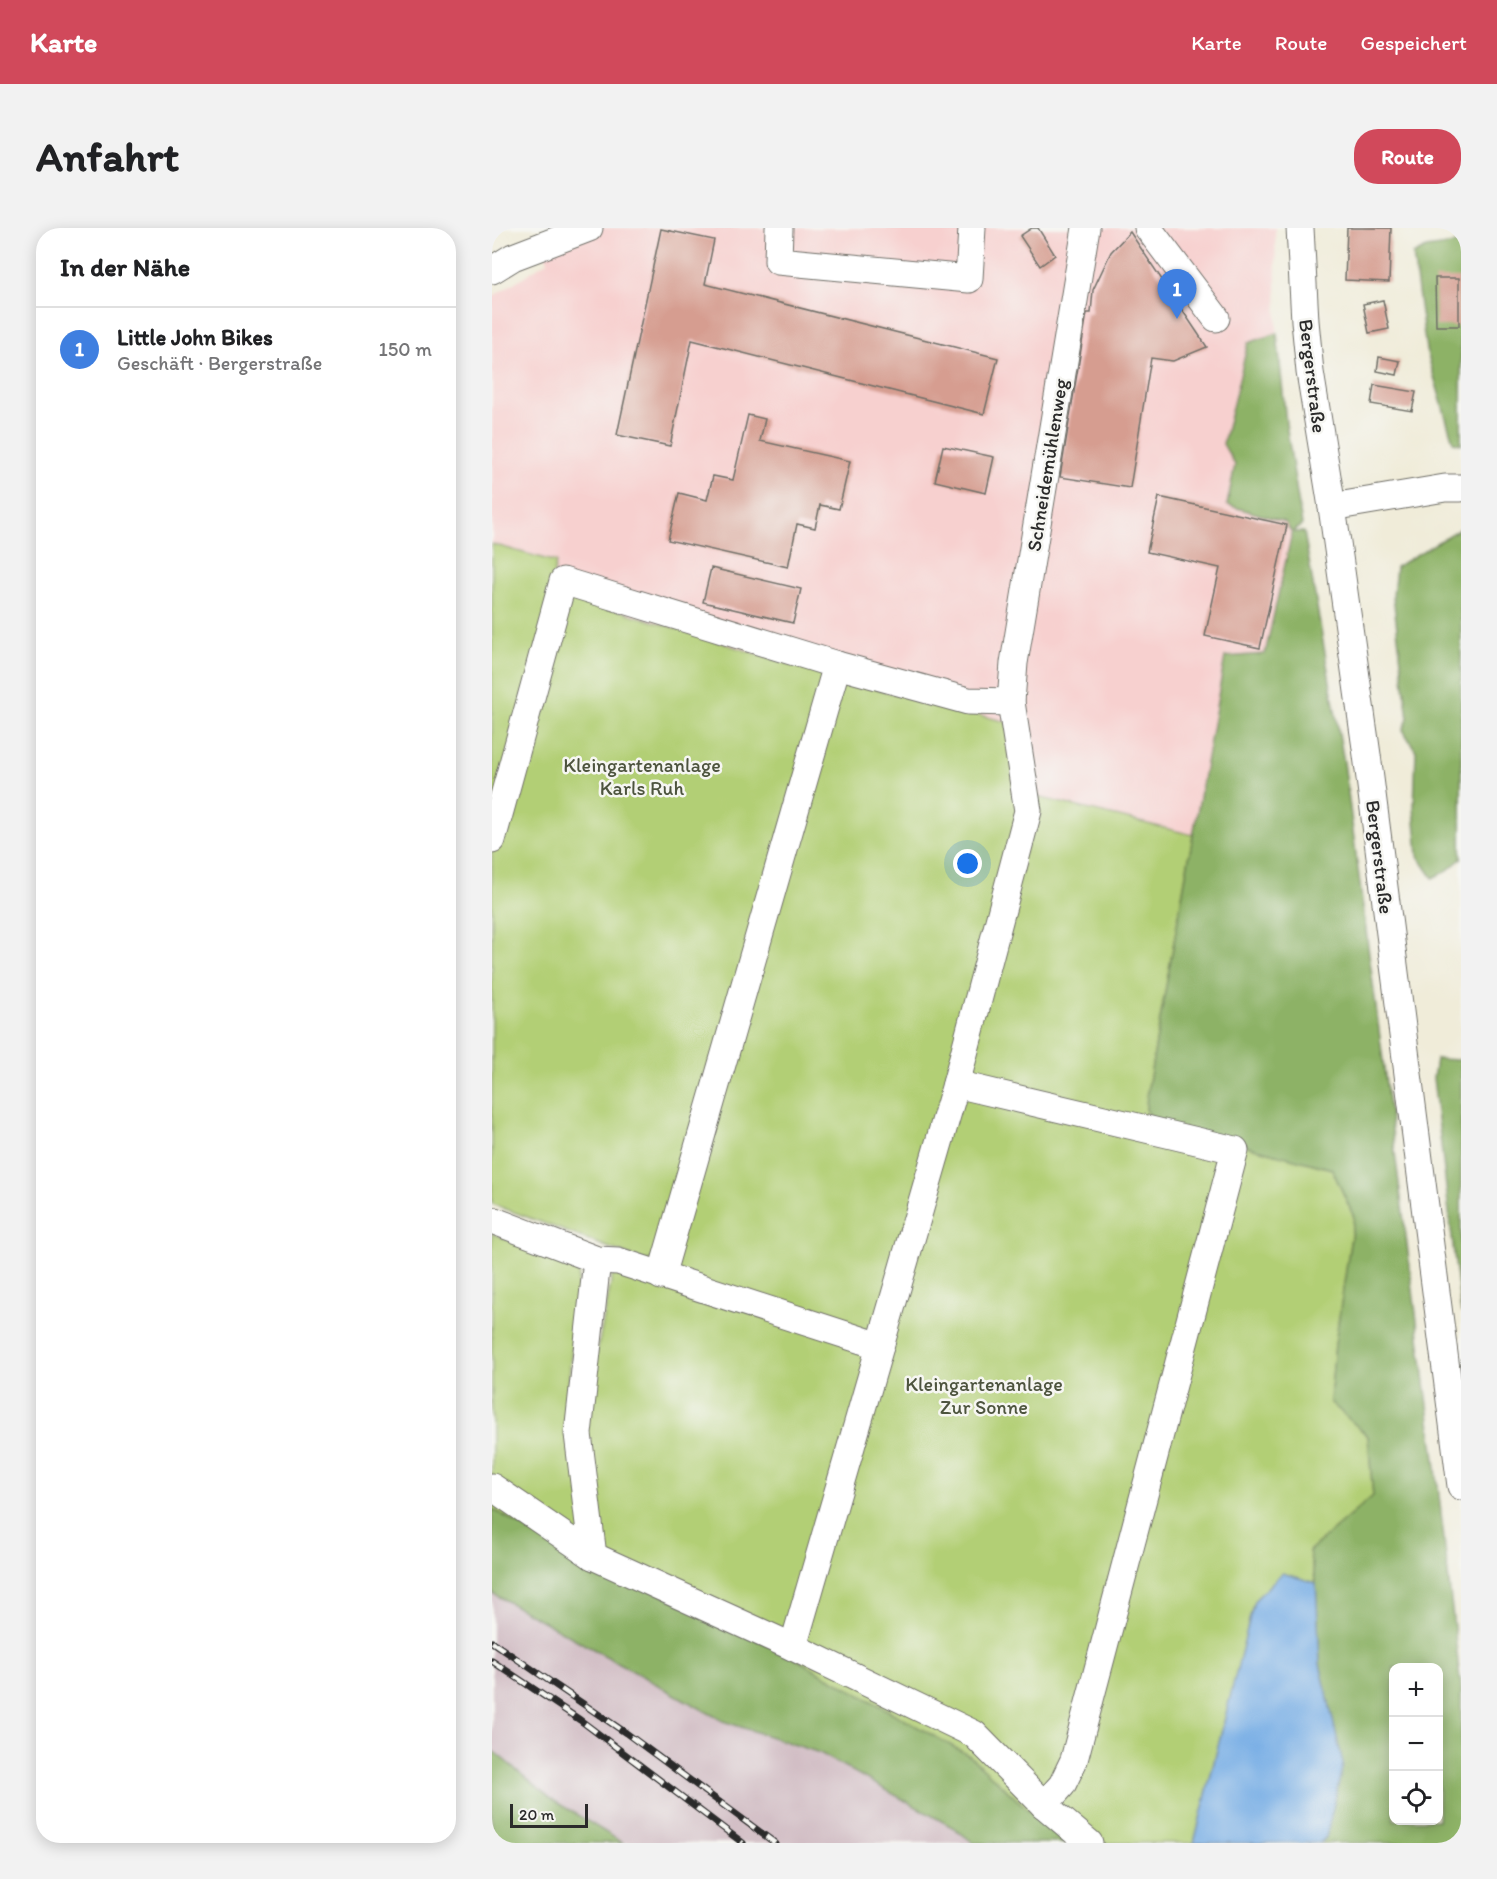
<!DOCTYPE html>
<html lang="de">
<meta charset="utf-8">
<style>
body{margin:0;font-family:Itim,sans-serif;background:#f2f2f2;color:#202124}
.controls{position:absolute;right:18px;bottom:18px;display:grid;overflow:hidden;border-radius:12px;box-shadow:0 3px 15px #0003}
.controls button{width:54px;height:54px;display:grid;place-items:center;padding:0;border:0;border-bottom:2px solid #e0e0e0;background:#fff;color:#202124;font:30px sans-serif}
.scale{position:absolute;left:18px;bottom:15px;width:78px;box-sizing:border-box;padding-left:6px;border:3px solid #2b2b2b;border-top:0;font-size:16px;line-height:21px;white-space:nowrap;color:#2b2b2b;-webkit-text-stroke:4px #f6f6f2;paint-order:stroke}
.you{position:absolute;left:476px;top:636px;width:21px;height:21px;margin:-15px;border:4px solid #fff;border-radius:50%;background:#1a73e8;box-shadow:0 0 0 9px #1a73e833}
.badge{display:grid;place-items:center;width:39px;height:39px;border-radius:50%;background:#d1495b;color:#fff;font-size:20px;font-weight:700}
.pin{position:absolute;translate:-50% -50px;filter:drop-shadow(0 2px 3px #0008)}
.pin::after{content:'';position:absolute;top:32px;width:21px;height:18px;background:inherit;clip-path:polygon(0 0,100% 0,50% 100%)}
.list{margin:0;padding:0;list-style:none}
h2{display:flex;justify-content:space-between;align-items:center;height:78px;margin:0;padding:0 24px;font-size:26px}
h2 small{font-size:20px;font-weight:400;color:#757577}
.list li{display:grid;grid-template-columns:39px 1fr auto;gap:18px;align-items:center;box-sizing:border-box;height:84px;padding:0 24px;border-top:2px solid #e0e0e0}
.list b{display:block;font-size:22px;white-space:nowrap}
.list p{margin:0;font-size:20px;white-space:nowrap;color:#757577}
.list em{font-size:20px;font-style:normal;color:#757577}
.icon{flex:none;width:33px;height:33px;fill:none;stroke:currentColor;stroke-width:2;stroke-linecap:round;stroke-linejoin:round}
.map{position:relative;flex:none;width:969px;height:1615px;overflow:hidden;border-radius:24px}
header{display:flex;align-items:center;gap:36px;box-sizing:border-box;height:84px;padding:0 30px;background:#d1495b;color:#fff}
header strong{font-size:28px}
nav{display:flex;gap:33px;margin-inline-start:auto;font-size:21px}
.intro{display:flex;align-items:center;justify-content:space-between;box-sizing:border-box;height:144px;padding:0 36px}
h1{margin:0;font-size:42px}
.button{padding:15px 27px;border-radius:24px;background:#d1495b;color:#fff;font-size:21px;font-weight:700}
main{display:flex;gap:36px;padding:0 36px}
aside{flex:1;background:#fff;border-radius:24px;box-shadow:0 3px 15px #0003}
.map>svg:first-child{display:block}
.built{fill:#f7d0cf}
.industrial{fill:#d2bec5}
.green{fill:#b2cf75;stroke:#6e7d50;stroke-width:1.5}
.forest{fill:#8db266;stroke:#5c6e48;stroke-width:1.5;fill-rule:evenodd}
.water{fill:#77ade5;stroke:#516c88;stroke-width:1.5}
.building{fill:#d69d90}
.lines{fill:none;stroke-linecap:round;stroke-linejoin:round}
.minor-casing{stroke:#706f68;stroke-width:29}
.minor{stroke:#fff;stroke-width:27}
.rail-casing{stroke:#2b2b2b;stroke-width:7}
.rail{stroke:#f6f6f2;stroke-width:4.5;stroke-dasharray:14;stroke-linecap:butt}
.labels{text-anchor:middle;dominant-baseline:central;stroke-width:5;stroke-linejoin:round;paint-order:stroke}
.street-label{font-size:20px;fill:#2b2b2b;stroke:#f6f6f2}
.park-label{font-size:20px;fill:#4d543e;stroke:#f6f6f2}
</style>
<header>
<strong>Karte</strong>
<nav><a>Karte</a><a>Route</a><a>Gespeichert</a></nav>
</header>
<div class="intro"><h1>Anfahrt</h1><a class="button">Route</a></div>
<main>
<aside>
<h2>In der Nähe<small></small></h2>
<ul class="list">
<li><span class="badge" style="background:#3f7fe0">1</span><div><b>Little John Bikes</b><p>Geschäft · Bergerstraße</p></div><em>150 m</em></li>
</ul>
</aside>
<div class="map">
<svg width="969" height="1615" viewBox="0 0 969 1615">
<rect width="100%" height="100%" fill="#f6f6f2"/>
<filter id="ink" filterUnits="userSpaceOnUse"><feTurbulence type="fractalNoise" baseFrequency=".0167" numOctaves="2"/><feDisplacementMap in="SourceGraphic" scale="12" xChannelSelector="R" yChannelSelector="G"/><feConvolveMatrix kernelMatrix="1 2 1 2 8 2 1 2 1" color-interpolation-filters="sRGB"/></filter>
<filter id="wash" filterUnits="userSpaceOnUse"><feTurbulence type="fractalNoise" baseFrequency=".008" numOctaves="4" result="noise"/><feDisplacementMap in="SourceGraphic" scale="24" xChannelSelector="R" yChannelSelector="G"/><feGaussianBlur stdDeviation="1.35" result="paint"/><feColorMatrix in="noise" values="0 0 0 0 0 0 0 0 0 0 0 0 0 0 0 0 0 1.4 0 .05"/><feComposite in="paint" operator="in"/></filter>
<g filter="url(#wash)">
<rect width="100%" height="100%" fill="#f0ecd9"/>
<path class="built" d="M97,0H783L785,105L756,115L731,216L743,237L736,277L793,294L800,304L773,426L733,429L701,607L525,564L349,452L58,361L63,334L0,316V69L56,33L50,18Z"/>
<path class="industrial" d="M0,1365L231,1493L328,1525L462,1600L482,1615H131L61,1572L0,1522Z"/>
<g class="green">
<path d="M0,316L64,334L59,361L335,448L172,1015L158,1035L0,976Z"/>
<path d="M349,452L515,494L525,564L701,607L655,865L654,882L735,912L840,941L862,989L843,1116L838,1174L876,1208L881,1268L817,1323L824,1355L790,1345L762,1373L702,1615H572L478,1528L293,1425L53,1312L0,1281V1005L87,1044L72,1202L95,1173L122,1040L184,1025Z"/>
</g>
<g class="forest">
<path d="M969,15V216L961,214L934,121L921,27L934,20Z"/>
<path d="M785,105L794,195L810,297L801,304H812L852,534L942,1223L969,1460V1615H828L834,1609L851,1536L828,1436L824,1355L817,1323L881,1268L876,1208L838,1174L843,1116L862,989L840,941L664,894L654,882L655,865L733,429L773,426L800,305L793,294L735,277L743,237L731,216L756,115ZM902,1440H946V1592H902Z"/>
<path d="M969,300V631L956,642L941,650L926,628L922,580L924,523L911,502L916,490L901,368L904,339Z"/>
<path d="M944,831L969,832V1085L941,850Z"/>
<path d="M0,1281L53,1312L293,1425L478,1528L572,1615H482L462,1600L328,1525L231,1493L0,1365Z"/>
<path d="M0,1522L61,1572L131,1615H0Z"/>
</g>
<path class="water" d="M790,1345L824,1355L828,1436L851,1536L834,1609L828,1615H702L762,1373Z"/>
<g id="blocks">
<g class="building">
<path d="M540,0H546L563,27L548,38L528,8Z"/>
<path d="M855,0H899L897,54L853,52Z"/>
<path d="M169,1L222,12L213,56L506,130L492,186L200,112L178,218L125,207Z"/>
<path d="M638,4L715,119L681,133L659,130L638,260L568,249L595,85H599L601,62L619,24Z"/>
<path d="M943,50H967V98H944Z"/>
<path d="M891,72L897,101L877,105L871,76Z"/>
<path d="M887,129L908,133L905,147L885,143Z"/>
<path d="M882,157L924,164L920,183L879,176Z"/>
<path d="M256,187L273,191L268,213L358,233L347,281L328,277L323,300L305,296L296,339L176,312L187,265L215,272L221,248L241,252Z"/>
<path d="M451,218L502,229L494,265L443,253Z"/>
<path d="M667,269L795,297L768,420L713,408L728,340L655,324Z"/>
<path d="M219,340L309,361L301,395L211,374Z"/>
</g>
</g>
</g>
<g filter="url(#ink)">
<use href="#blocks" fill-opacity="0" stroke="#706f68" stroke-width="1.5"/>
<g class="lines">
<defs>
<g id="minor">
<path d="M287,0L286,33L477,51L480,0"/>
<path d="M656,0L724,90"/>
<path d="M808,0L813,93L818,144L840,279L875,527L969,1258"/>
<path d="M0,42L21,29L97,0"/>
<path d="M840,279L953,260H969"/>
<path d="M0,612L71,353L345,437L476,473L519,474"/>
<path d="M464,856L743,922L582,1532L570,1557L552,1577L597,1615"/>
<path d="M0,992L105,1032L126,1033L388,1118"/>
<path d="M105,1032L86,1206L101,1328L301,1419L482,1506L552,1577"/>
<path d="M169,1048L345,437"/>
<path d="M0,1259L101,1328"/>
<path d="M301,1419L464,856L536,583L519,474L522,435L594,0"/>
</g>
</defs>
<use href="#minor" class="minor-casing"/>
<use href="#minor" class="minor"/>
<defs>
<g id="rail">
<path d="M0,1414L134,1505L283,1615"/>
<path d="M0,1433L88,1492L251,1615"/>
</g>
</defs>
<use href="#rail" class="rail-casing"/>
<use href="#rail" class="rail"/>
</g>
</g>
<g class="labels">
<g class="street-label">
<text transform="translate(821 148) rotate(83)">Bergerstraße</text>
<text transform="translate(555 237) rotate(-81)">Schneidemühlenweg</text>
<text transform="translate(888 629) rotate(83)">Bergerstraße</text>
</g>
<g class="park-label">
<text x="150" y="537">Kleingartenanlage<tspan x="150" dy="23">Karls Ruh</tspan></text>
<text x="492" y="1156">Kleingartenanlage<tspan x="492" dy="23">Zur Sonne</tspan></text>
</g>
</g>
</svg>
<div class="controls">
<button>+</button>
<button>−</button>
<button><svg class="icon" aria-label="locate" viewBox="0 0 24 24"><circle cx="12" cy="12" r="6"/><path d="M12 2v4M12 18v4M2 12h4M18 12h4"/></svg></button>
</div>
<div class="scale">20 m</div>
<div class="you"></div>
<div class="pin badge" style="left:685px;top:91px;background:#3f7fe0">1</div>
</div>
</main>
